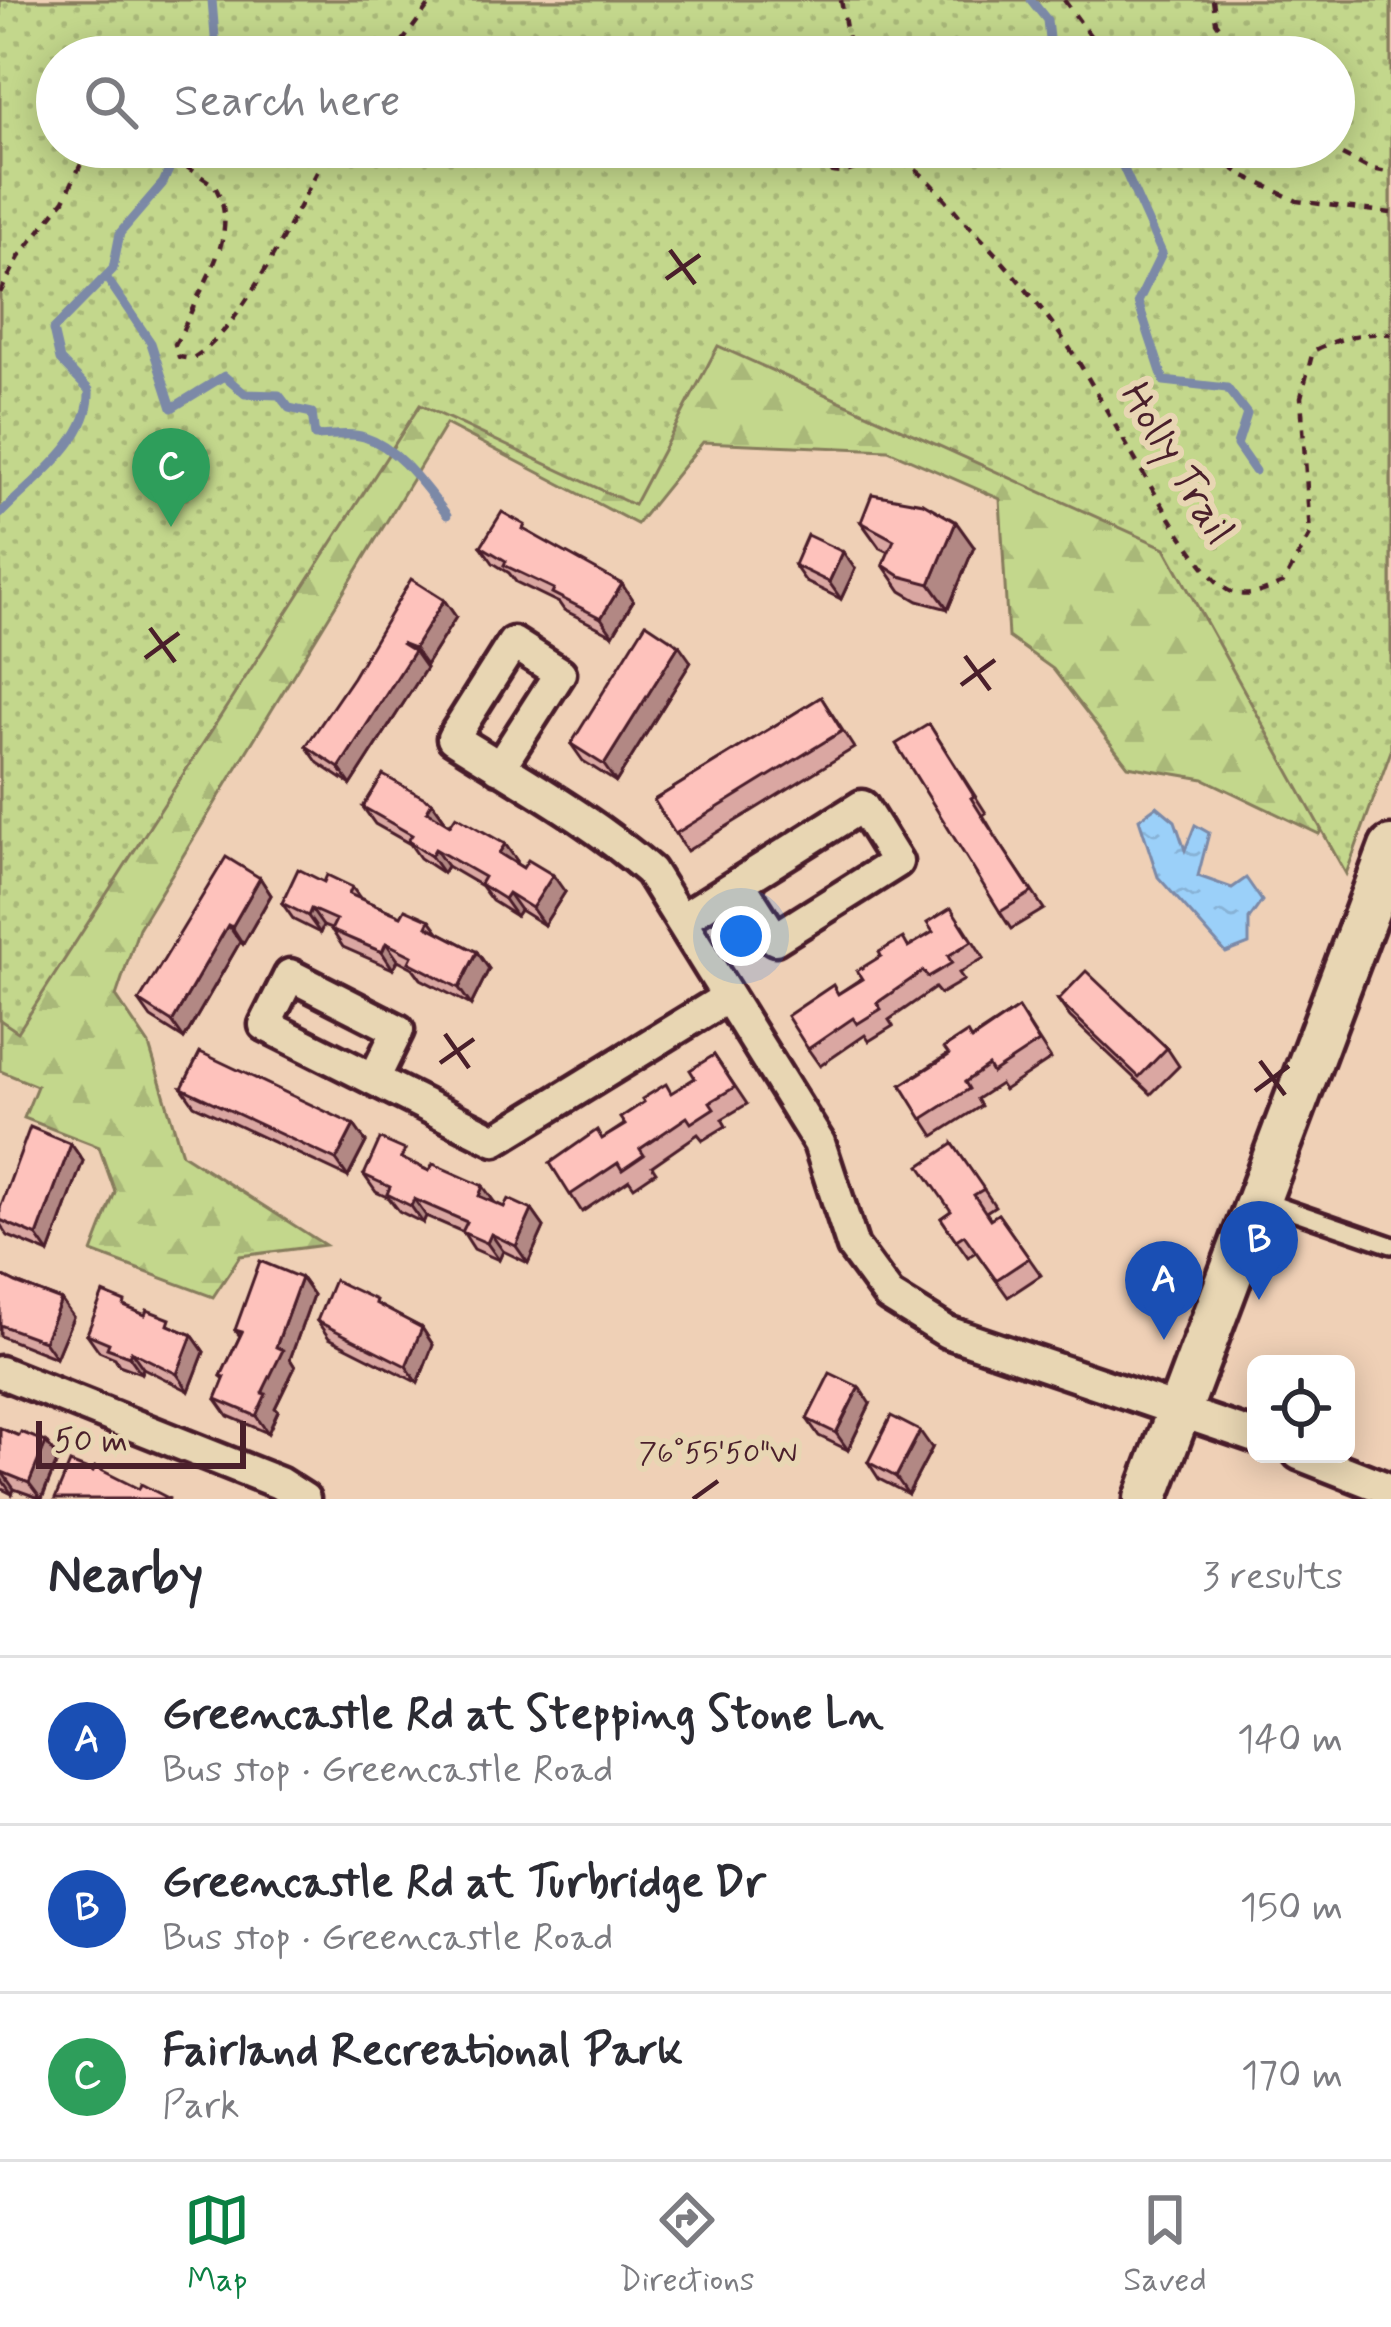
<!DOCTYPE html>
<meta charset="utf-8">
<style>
body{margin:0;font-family:Mynerve,sans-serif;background:#f2f2f3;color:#2b2b33}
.controls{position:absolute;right:36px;bottom:36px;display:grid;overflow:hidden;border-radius:18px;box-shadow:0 6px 30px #0003}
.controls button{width:108px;height:108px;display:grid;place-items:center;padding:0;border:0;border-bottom:3px solid #e1e1e2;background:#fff;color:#2b2b33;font:60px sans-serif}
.scale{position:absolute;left:36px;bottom:30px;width:210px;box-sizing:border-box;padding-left:12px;border:6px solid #4a1f2b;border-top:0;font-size:33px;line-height:42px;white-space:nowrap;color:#4a1f2b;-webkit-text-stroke:9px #e8d6b3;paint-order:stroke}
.you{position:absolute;left:741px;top:936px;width:42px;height:42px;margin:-30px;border:9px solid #fff;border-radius:50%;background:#1a73e8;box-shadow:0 0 0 18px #1a73e833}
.badge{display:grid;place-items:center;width:78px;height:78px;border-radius:50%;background:#0b8043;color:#fff;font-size:39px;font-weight:700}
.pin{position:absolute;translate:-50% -99px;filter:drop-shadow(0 3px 6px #0008)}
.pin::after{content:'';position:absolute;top:63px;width:42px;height:36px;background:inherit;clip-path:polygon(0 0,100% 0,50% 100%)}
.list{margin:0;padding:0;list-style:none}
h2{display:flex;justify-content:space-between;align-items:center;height:156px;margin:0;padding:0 48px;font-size:51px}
h2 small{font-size:39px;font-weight:400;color:#7c7c81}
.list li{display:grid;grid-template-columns:78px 1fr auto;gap:36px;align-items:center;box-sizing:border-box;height:168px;padding:0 48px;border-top:3px solid #e1e1e2}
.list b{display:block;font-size:45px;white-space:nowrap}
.list p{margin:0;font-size:39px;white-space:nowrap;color:#7c7c81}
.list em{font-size:39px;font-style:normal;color:#7c7c81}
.icon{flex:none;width:66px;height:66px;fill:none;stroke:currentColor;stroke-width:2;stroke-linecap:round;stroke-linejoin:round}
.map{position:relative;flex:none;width:1391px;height:1499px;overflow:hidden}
.search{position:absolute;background:#fff;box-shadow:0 6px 30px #0003;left:36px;right:36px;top:36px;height:132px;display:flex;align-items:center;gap:30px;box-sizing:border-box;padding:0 42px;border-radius:66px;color:#7c7c81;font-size:45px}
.sheet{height:660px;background:#fff}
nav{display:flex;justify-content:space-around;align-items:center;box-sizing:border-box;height:168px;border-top:3px solid #e1e1e2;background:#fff;font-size:33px;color:#7c7c81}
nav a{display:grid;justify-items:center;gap:6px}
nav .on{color:#0b8043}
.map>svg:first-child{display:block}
.forest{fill:url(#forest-firs);stroke:#867b5c;stroke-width:3;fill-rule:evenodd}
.park{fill:url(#park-dots);stroke:#867b5c;stroke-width:3;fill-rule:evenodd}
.water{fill:url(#water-ripples);stroke:#7b89a7;stroke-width:3}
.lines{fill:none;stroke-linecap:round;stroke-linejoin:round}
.stream{stroke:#7b89a7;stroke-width:9}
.lane-casing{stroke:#4a1f2b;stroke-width:24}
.street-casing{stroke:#4a1f2b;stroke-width:39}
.secondary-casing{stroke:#4a1f2b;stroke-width:51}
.path{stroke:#4a1f2b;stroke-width:4.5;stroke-dasharray:9 9;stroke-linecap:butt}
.lane{stroke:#e8d6b3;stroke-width:15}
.street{stroke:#e8d6b3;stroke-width:30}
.secondary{stroke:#e8d6b3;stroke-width:42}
.wall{fill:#daa7a2;stroke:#4a1f2b;stroke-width:3}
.shaded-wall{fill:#b28884;stroke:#4a1f2b;stroke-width:3}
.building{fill:#fec2bc;stroke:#4a1f2b;stroke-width:3}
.ticks{fill:none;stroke:#4a1f2b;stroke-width:4.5}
.labels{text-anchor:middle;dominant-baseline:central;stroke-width:12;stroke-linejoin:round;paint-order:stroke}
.street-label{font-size:42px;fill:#4a1f2b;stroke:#e8d6b3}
.ticks-label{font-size:30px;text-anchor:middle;fill:#4a1f2b;stroke:#e8d6b3;stroke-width:12;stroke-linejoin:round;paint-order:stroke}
</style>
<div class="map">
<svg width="1391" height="1499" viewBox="0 0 1391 1499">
<defs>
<pattern id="forest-firs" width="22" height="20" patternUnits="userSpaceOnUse" patternTransform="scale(3)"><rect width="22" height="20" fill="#c3d78c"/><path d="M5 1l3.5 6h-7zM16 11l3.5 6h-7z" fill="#a9b879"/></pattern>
<pattern id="park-dots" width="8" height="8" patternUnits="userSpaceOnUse" patternTransform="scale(3)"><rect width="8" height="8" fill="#c3d78c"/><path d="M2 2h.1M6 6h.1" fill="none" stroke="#a9b879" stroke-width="1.8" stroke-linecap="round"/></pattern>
<pattern id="water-ripples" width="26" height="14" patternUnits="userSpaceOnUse" patternTransform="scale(3)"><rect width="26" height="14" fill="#9bd0f9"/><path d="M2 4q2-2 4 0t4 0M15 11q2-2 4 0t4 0" fill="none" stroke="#87b2d6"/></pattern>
</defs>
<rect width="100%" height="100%" fill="#efd0b6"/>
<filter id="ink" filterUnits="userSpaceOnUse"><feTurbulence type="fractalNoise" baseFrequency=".00833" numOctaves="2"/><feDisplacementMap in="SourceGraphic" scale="24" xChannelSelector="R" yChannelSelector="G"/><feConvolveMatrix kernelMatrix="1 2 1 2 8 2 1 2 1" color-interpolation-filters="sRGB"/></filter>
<g filter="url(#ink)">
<path class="forest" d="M0,0H1391V713L1319,834L1204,779L1128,766L1053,669L1008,637L1000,499L888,450L703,442L637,524L446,424L139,928L116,996L149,1045L182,1154L325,1245L240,1256L213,1297L92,1252L115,1192L99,1147L24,1118L37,1086L0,1071ZM57,57H1334V147H57Z"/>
<path class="park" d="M0,0H1391V751L1346,874L1165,548L718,346L634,505L420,405L18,1032L0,1020ZM57,57H1334V147H57Z"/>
<path class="water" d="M1157,806L1175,821L1185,850L1195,825L1209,833L1198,876L1232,888L1246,878L1262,901L1249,919V944L1226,953L1158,877L1139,819Z"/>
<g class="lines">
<g class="stream">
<path d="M212,0L216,49L214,57"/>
<path d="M1031,0L1047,20L1051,57"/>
<path d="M1114,147L1162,253L1138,302L1164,381L1227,388L1247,414L1237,445L1255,471"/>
<path d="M106,277L151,343L172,408L224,376L245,394L279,395L289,408L312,413L315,436C330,436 350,432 364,437C399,448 424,486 447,515"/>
<path d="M0,514C32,481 92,440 89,390L60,360L53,330L113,269L120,233L163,183L179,147"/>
</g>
<defs>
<path id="lane" d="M1264,1201L1391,1245"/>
<g id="street">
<path d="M499,768L560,673L513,643L453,738C519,780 591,819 650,871L819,1143L853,1247L889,1296L947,1332L1256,1437"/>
<path d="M682,919L862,806L897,862L775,939L739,883"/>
<path d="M374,1079L398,1030L290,975L265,1025L495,1140L726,998"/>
<path d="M0,1372L279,1483L304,1499"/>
<path d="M1299,1454L1391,1490"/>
</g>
<path id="secondary" d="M1146,1499L1391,848"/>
</defs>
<use href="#lane" class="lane-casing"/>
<use href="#street" class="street-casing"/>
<use href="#secondary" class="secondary-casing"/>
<g class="path">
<path d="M841,0L848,39L843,57"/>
<path d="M1064,0L1106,57"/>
<path d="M1213,0L1216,22L1241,57"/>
<path d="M391,57L433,0"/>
<path d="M156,147L214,185C237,222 217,259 200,293C191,310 185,328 175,344L179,357L191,359C244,332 299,201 331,147"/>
<path d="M810,147L809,157C849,196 862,148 900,162C928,172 946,202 966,223C1007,264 1044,309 1076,358C1104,401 1195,578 1231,592C1251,599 1265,590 1283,583L1310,535L1301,397L1313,351C1339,338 1361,332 1391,334"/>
<path d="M1200,147L1243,175L1297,201L1391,213"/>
<path d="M1326,147L1368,168L1391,173"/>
<path d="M0,293L19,257L64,200L89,147"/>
</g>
<use href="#lane" class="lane"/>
<use href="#street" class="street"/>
<use href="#secondary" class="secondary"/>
</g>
<g class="wall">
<path d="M861,522L974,547L948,609L918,601L901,591L883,565L889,552L879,547Z"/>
<path d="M532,534L633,601L613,635L564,610L559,603L516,582L509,573L493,563L481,546Z"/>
<path d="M794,565L855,569L841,599L806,582Z"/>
<path d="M444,600L456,617L426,665L423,664L426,668L351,785L318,763L306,746Z"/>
<path d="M691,662L616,782L583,761L571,744Z"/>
<path d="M821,697L854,748L687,851L654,800Z"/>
<path d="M929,724L986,813L983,815L997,839L1044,909L1011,929L1000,912Z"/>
<path d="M432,802L444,819L443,821L450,825L505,844L517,861L515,863L565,892L544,925L520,910L516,916L492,901L481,886L447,866L443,873L420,858L410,844L375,824L363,807Z"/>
<path d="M260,878L271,895L243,944L240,942L184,1039L151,1018L139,1001Z"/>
<path d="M324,882L352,887L360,898L401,916L430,920L439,932L477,952L489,969L471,1005L421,979L413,968L398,960L393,969L343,947L331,929L323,926L320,933L294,920L282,903Z"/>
<path d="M963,925L984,958L959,973L964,980L940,994L935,988L889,1020L893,1026L869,1041L865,1035L820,1066L808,1049L839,993L909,947Z"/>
<path d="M1058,1000L1167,1048L1179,1066L1151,1094L1070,1017Z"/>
<path d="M1018,1008L1051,1059L1004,1090L1000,1084L977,1099L981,1106L934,1136L901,1085Z"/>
<path d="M714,1055L747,1104L722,1119L726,1126L703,1140L698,1134L652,1166L656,1172L634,1187L629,1180L582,1212L550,1163L602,1139L695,1078Z"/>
<path d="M182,1088L354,1125L366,1142L348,1177L194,1105Z"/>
<path d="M71,1144L83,1161L49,1253L8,1236L0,1224V1208Z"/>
<path d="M953,1144L995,1206L986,1212L991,1219L998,1214L1041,1275L1008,1297L976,1252L968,1257L941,1218L951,1211Z"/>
<path d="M415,1164L504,1207L532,1210L544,1227L528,1263L503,1251L499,1260L474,1249L463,1232L426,1216L423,1223L399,1211L389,1198L376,1192L364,1175Z"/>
<path d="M0,1275L16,1283L61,1300L73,1317L56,1358L0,1336Z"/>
<path d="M301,1278L313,1295L290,1359L295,1367L275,1408L278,1411L268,1433L228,1416L216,1399L224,1379L221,1376L240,1336L235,1330Z"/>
<path d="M381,1307L422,1328L433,1345L418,1383L329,1338L317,1321Z"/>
<path d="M130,1309L192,1335L204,1352L189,1391L143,1368L141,1373L119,1365L115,1358L99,1351L87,1334Z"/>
<path d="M870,1404L848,1450L819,1436L807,1419Z"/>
<path d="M0,1428L19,1436L46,1442L58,1459L42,1499L14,1489L12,1494L0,1488Z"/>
<path d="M932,1448L908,1494L879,1479L868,1462Z"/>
</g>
<g class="shaded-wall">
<path d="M956,522L974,547L948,609L930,584Z"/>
<path d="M843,552L855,569L841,599L829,582Z"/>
<path d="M622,584L633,601L613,635L601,618Z"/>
<path d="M444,600L456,617L426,665L414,648Z"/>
<path d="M679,645L691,662L616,782L604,765Z"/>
<path d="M414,651L426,668L351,785L339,768Z"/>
<path d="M432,802L444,819L438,828L427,811Z"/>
<path d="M505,844L517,861L511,870L499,853Z"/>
<path d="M435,849L447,866L443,873L431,856Z"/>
<path d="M553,875L565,892L544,925L532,908Z"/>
<path d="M260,878L271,895L243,944L232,927Z"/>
<path d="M508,893L520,910L516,916L504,899Z"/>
<path d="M311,909L323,926L320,933L308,916Z"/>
<path d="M228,925L240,942L184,1039L172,1022Z"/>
<path d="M386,943L398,960L393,969L382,952Z"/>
<path d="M477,952L489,969L471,1005L459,988Z"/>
<path d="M354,1125L366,1142L348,1177L336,1160Z"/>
<path d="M71,1144L83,1161L49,1253L37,1236Z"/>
<path d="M483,1186L495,1203L479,1196Z"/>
<path d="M414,1199L426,1216L423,1223L411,1206Z"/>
<path d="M532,1210L544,1227L528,1263L516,1246Z"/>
<path d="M491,1234L503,1251L499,1260L487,1243Z"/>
<path d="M301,1278L313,1295L290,1359L295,1367L275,1408L278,1411L268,1433L256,1416L276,1347Z"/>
<path d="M61,1300L73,1317L56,1358L44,1341Z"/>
<path d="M422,1328L433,1345L418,1383L406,1366Z"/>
<path d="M192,1335L204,1352L189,1391L177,1374Z"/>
<path d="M131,1351L143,1368L141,1373L129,1356Z"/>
<path d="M859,1387L870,1404L848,1450L836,1433Z"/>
<path d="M920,1431L932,1448L908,1494L896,1477Z"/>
<path d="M46,1442L58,1459L41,1499L29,1483Z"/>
<path d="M2,1472L14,1489L12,1494L0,1477Z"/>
</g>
<g class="building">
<path d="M872,494L923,503L956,522L930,584L900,576L883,565L894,540L861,522Z"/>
<path d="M502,512L525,525L523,529L622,584L601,618L552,593L554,589L504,565L506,561L481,546Z"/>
<path d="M807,535L843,552L829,582L794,565Z"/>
<path d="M411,579L444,600L414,648L401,643L414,651L339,768L306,746L353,677Z"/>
<path d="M646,623L679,645L604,765L571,744Z"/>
<path d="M821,697L842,731L675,834L654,800Z"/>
<path d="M929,724L974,796L971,798L986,822L1032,892L1000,912L896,744Z"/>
<path d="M383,775L432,802L427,811L450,825L456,816L505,844L499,853L523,868L528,860L553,875L532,908L508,893L504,899L480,884L484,877L435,849L431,856L408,841L412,835L363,807Z"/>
<path d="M226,857L260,878L232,927L228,925L172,1022L139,1001Z"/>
<path d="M298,869L324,882L327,875L352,887L349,894L401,916L405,909L430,920L427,926L477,952L459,988L409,962L412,956L386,943L382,952L356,941L331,930L336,920L311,909L308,916L282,903Z"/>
<path d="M951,908L972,941L948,956L952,963L928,977L923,971L877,1003L881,1009L857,1024L853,1018L808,1049L787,1016L833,985L838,994L862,979L857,971L881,956L879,952L903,938L908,947L933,932L927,923Z"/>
<path d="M1086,971L1167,1048L1139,1077L1058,1000Z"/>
<path d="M1018,1008L1039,1042L992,1073L988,1066L965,1082L969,1089L922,1119L901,1085L949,1055L944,1048L967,1033L971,1040Z"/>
<path d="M200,1052L354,1125L336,1160L182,1088Z"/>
<path d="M714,1055L735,1087L710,1102L714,1108L691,1123L687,1117L640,1149L644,1155L622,1170L618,1163L570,1195L550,1163L597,1130L602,1139L625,1125L620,1118L644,1102L642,1099L666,1084L671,1093L695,1078L690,1070Z"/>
<path d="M30,1127L71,1144L37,1236L0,1220V1208Z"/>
<path d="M380,1139L405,1150L401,1158L429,1171L433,1164L483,1186L479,1196L504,1207L508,1199L532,1210L516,1246L491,1234L487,1243L462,1232L467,1222L414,1199L411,1206L387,1194L390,1187L364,1175Z"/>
<path d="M953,1144L984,1189L974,1195L990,1219L998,1214L1029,1258L996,1280L964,1235L956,1240L941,1218L951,1211L920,1166Z"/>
<path d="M260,1261L301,1278L276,1347L283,1350L262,1393L266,1394L256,1416L216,1399L225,1377L221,1376L242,1332L235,1330Z"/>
<path d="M0,1275L16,1283L61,1300L44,1341L0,1325Z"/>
<path d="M334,1280L376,1300L375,1303L422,1328L406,1366L317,1321Z"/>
<path d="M103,1293L125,1302L124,1306L145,1315L147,1310L170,1319L168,1325L192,1335L177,1374L131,1351L129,1356L107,1348L109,1343L87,1334Z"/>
<path d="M830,1373L859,1387L836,1433L807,1419Z"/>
<path d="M891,1416L920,1431L896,1477L868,1462Z"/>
<path d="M0,1428L19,1436L21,1432L46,1442L29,1483L2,1472L0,1477Z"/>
<path d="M70,1463L93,1472L95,1467L139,1489L141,1484L170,1499H55Z"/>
</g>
</g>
<path class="ticks" d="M670,250L695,284M666,279L700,255M150,628L175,662M965,656L990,690M145,658L179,633M961,685L995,660M445,1034L469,1068M1260,1061L1285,1095M440,1063L474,1039M1255,1091L1289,1066M693,1499L718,1481"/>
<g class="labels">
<g class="street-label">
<text transform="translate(1176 464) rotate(59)">Holly Trail</text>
</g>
</g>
<g class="ticks-label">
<text x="718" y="1462">76°55'50"W</text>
</g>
</svg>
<div class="controls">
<button><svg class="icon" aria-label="locate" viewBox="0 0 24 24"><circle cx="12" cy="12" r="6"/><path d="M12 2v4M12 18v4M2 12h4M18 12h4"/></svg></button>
</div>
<div class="scale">50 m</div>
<div class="you"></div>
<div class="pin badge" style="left:1164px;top:1340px;background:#1a4fb4">A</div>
<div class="pin badge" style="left:1259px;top:1300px;background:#1a4fb4">B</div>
<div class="pin badge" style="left:171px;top:527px;background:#2e9e5b">C</div>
<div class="search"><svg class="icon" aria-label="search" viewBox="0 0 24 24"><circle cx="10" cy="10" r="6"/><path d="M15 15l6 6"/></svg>Search here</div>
</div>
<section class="sheet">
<h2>Nearby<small>3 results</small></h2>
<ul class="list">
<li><span class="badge" style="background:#1a4fb4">A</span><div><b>Greencastle Rd at Stepping Stone Ln</b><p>Bus stop · Greencastle Road</p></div><em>140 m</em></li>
<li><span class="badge" style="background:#1a4fb4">B</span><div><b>Greencastle Rd at Turbridge Dr</b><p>Bus stop · Greencastle Road</p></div><em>150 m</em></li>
<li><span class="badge" style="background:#2e9e5b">C</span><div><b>Fairland Recreational Park</b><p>Park</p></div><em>170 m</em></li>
</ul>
</section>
<nav>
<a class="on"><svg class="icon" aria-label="map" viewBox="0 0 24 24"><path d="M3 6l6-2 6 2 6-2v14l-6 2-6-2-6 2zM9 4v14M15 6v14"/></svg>Map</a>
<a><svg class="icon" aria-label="directions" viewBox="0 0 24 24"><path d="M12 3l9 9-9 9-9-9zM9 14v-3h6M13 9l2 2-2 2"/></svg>Directions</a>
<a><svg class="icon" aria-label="saved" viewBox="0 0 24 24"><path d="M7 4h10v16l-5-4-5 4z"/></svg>Saved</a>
</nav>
